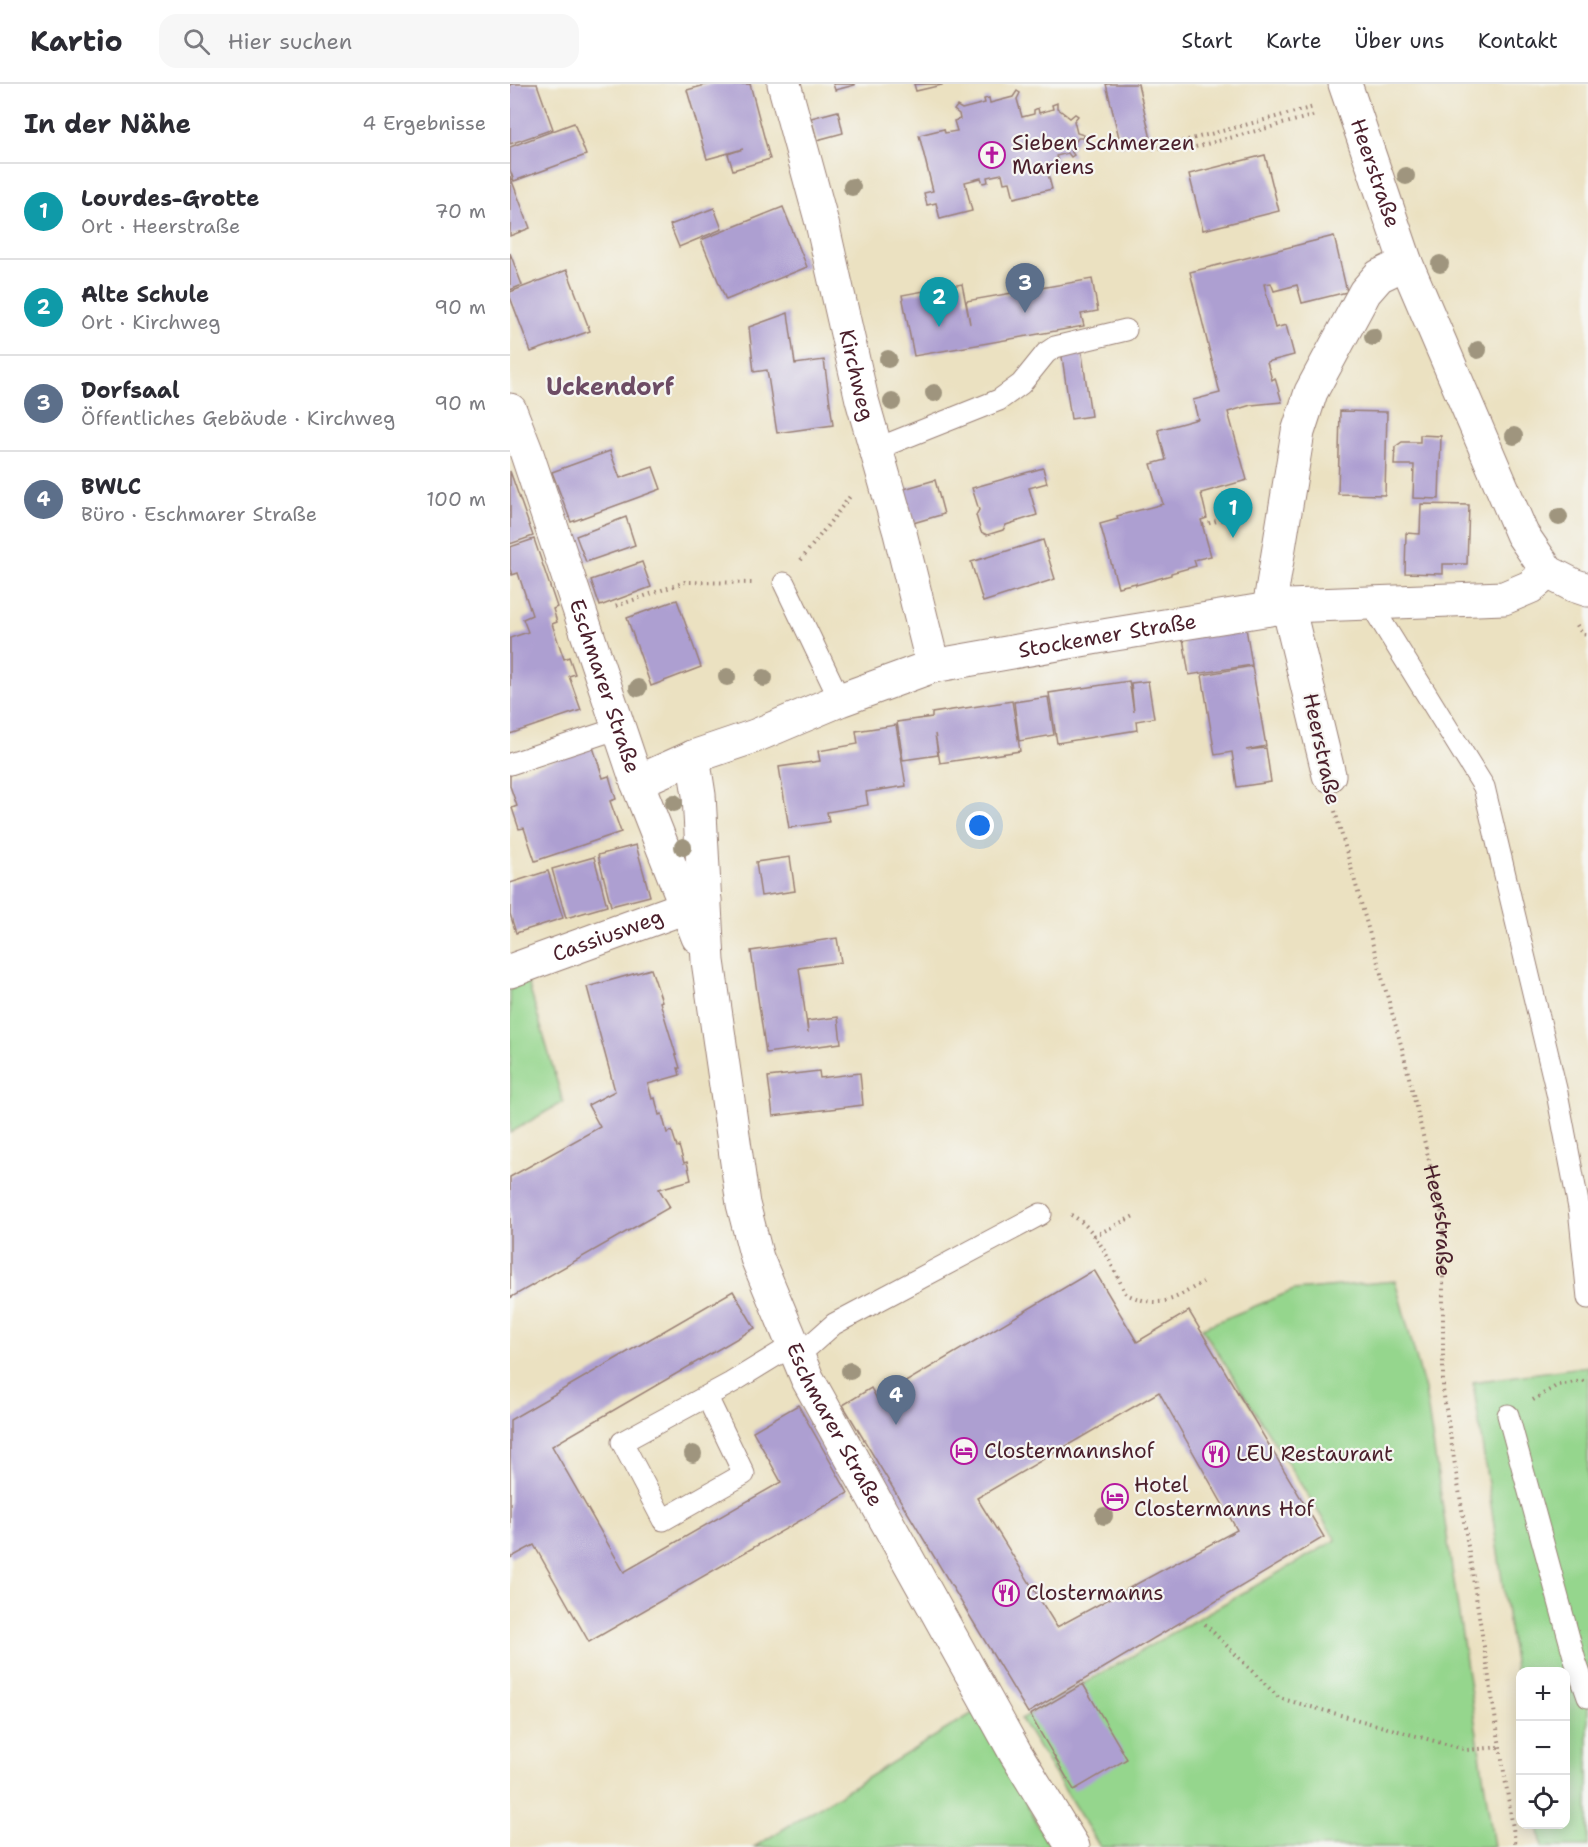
<!DOCTYPE html>
<html lang="de">
<meta charset="utf-8">
<style>
body{margin:0;font-family:"Shantell Sans",sans-serif;background:#f7f7f7;color:#2b2b33}
.controls{position:absolute;right:18px;bottom:18px;display:grid;overflow:hidden;border-radius:12px;box-shadow:0 3px 15px #0003}
.controls button{width:54px;height:54px;display:grid;place-items:center;padding:0;border:0;border-bottom:2px solid #e1e1e2;background:#fff;color:#2b2b33;font:30px sans-serif}
.you{position:absolute;left:470px;top:742px;width:21px;height:21px;margin:-15px;border:4px solid #fff;border-radius:50%;background:#1a73e8;box-shadow:0 0 0 9px #1a73e833}
.badge{display:grid;place-items:center;width:39px;height:39px;border-radius:50%;background:#b5179e;color:#fff;font-size:20px;font-weight:700}
.pin{position:absolute;translate:-50% -50px;filter:drop-shadow(0 2px 3px #0008)}
.pin::after{content:'';position:absolute;top:32px;width:21px;height:18px;background:inherit;clip-path:polygon(0 0,100% 0,50% 100%)}
.list{margin:0;padding:0;list-style:none}
h2{display:flex;justify-content:space-between;align-items:center;height:78px;margin:0;padding:0 24px;font-size:26px}
h2 small{font-size:20px;font-weight:400;color:#7c7c81}
.list li{display:grid;grid-template-columns:39px 1fr auto;gap:18px;align-items:center;box-sizing:border-box;height:96px;padding:0 24px;border-top:2px solid #e1e1e2}
.list b{display:block;font-size:22px;white-space:nowrap}
.list p{margin:0;font-size:20px;white-space:nowrap;color:#7c7c81}
.list em{font-size:20px;font-style:normal;color:#7c7c81}
.icon{flex:none;width:33px;height:33px;fill:none;stroke:currentColor;stroke-width:2;stroke-linecap:round;stroke-linejoin:round}
.map{position:relative;flex:none;width:1078px;height:1763px;overflow:hidden}
header{display:flex;align-items:center;gap:36px;box-sizing:border-box;height:84px;padding:0 30px;background:#fff;border-bottom:2px solid #e1e1e2}
header strong{font-size:28px}
nav{display:flex;gap:33px;margin-inline-start:auto;font-size:21px}
.search{width:420px;height:54px;background:#f7f7f7;display:flex;align-items:center;gap:15px;box-sizing:border-box;padding:0 21px;border-radius:18px;color:#7c7c81;font-size:22px}
main{display:flex}
aside{flex:1;background:#fff}
.map>svg:first-child{display:block}
.green{fill:#95d68d;stroke:#707a5c;stroke-width:1.5}
.building{fill:#ad9fd1;fill-rule:evenodd}
.lines{fill:none;stroke-linecap:round;stroke-linejoin:round}
.lane-casing{stroke:#9a8076;stroke-width:23}
.street-casing{stroke:#9a8076;stroke-width:35}
.secondary-casing{stroke:#9a8076;stroke-width:35}
.path{stroke:#9a8076;stroke-width:4;stroke-dasharray:1.5 4.5;stroke-linecap:butt}
.lane{stroke:#fff;stroke-width:21}
.street{stroke:#fff;stroke-width:33}
.secondary{stroke:#fff;stroke-width:33}
.tree{fill:#9f957e}
.labels{text-anchor:middle;dominant-baseline:central;stroke-width:4.5;stroke-linejoin:round;paint-order:stroke}
.poi-label{font-size:21px;fill:#4a1f2b;stroke:#f6f6f2;text-anchor:start}
.street-label{font-size:21px;fill:#4a1f2b;stroke:#f6f6f2}
.quarter-label{font-size:24px;font-weight:bold;fill:#6d4c65;stroke:#f6f6f2}
</style>
<header>
<strong>Kartio</strong>
<div class="search"><svg class="icon" aria-label="search" viewBox="0 0 24 24"><circle cx="10" cy="10" r="6"/><path d="M15 15l6 6"/></svg>Hier suchen</div>
<nav><a>Start</a><a>Karte</a><a>Über uns</a><a>Kontakt</a></nav>
</header>
<main>
<aside>
<h2>In der Nähe<small>4 Ergebnisse</small></h2>
<ul class="list">
<li><span class="badge" style="background:#0f9aa8">1</span><div><b>Lourdes-Grotte</b><p>Ort · Heerstraße</p></div><em>70 m</em></li>
<li><span class="badge" style="background:#0f9aa8">2</span><div><b>Alte Schule</b><p>Ort · Kirchweg</p></div><em>90 m</em></li>
<li><span class="badge" style="background:#5c6f8a">3</span><div><b>Dorfsaal</b><p>Öffentliches Gebäude · Kirchweg</p></div><em>90 m</em></li>
<li><span class="badge" style="background:#5c6f8a">4</span><div><b>BWLC</b><p>Büro · Eschmarer Straße</p></div><em>100 m</em></li>
</ul>
</aside>
<div class="map">
<svg width="1078" height="1763" viewBox="0 0 1078 1763">
<rect width="100%" height="100%" fill="#f6f6f2"/>
<filter id="ink" filterUnits="userSpaceOnUse"><feTurbulence type="fractalNoise" baseFrequency=".0167" numOctaves="2"/><feDisplacementMap in="SourceGraphic" scale="12" xChannelSelector="R" yChannelSelector="G"/><feConvolveMatrix kernelMatrix="1 2 1 2 8 2 1 2 1" color-interpolation-filters="sRGB"/></filter>
<filter id="wash" filterUnits="userSpaceOnUse"><feTurbulence type="fractalNoise" baseFrequency=".008" numOctaves="4" result="noise"/><feDisplacementMap in="SourceGraphic" scale="24" xChannelSelector="R" yChannelSelector="G"/><feGaussianBlur stdDeviation="1.35" result="paint"/><feColorMatrix in="noise" values="0 0 0 0 0 0 0 0 0 0 0 0 0 0 0 0 0 1.4 0 .05"/><feComposite in="paint" operator="in"/></filter>
<g filter="url(#wash)">
<rect width="100%" height="100%" fill="#ebe1c1"/>
<g class="green">
<path d="M17,895L53,1018L0,1049V906Z"/>
<path d="M885,1197L915,1306L984,1763H590L511,1635L826,1456L692,1244L784,1206Z"/>
<path d="M1078,1282V1763H1032L1028,1741L1056,1740V1588H1011L1010,1619L963,1298Z"/>
<path d="M466,1627L540,1763H244Z"/>
</g>
<g id="blocks">
<g class="building">
<path d="M0,0H27L43,45L0,60Z"/>
<path d="M199,0H240L260,75L223,86L218,70L233,65L197,75L177,6Z"/>
<path d="M323,0H345V1L325,6Z"/>
<path d="M404,0H432V1L406,7Z"/>
<path d="M596,0H628L641,55L611,62Z"/>
<path d="M507,7L510,9L507,15L512,33L524,30V26L528,24L529,29L543,25L542,21L547,19V24L560,34L565,30L568,32L564,37L567,49L574,51V54H568L560,66L564,71L561,73L558,69L546,72L548,78L540,80L537,86L542,105L504,114L500,98L494,99L492,90L477,93L478,98L473,99L471,94L455,98L462,127L430,135L426,119L417,121L414,109L423,107L409,51L434,45L435,49L447,47L444,37L450,35L449,30L444,26L447,22L452,25L475,19L474,15L479,14L480,19L503,13Z"/>
<path d="M328,27L333,49L307,56L301,34Z"/>
<path d="M64,39L76,71L4,97L0,86V63Z"/>
<path d="M755,71L769,127L693,146L679,90Z"/>
<path d="M0,92L20,144L0,152Z"/>
<path d="M273,123L297,183L216,216L191,156Z"/>
<path d="M204,124L212,145L169,163L160,141Z"/>
<path d="M824,152L837,208L792,219L787,201L764,207L761,199L754,200L765,244L776,241L784,271L757,278L762,296L765,294L772,318L741,321L718,328L737,396L691,409L697,434L691,436L701,472L684,476L686,482L661,489V491L626,501V499L608,503L590,440L608,435L607,432L653,420L641,380L656,376L648,346L688,335L683,316L710,309L680,188Z"/>
<path d="M0,169L12,201L0,206Z"/>
<path d="M57,186L80,247L21,268L0,213V208Z"/>
<path d="M582,195L588,227L571,230L574,242L404,272L392,211L452,200L460,240L456,217Z"/>
<path d="M278,229L285,280L314,276L323,341L267,349L257,286L244,288L239,243Z"/>
<path d="M571,263L581,332L561,335L551,266Z"/>
<path d="M830,327L877,328L875,411L828,410Z"/>
<path d="M910,351L931,352L929,415L903,414L904,381H884L885,363L892,358H910Z"/>
<path d="M100,367L110,394L143,383L151,405L61,438L42,388Z"/>
<path d="M533,384L537,399L519,404L527,431L496,441L493,446L477,451L471,448L466,431L469,426L462,404Z"/>
<path d="M0,387L23,452L0,460Z"/>
<path d="M425,396L434,430L403,439L394,405Z"/>
<path d="M911,420L959,421L957,480H933V490L895,489L896,449L910,450Z"/>
<path d="M116,433L125,461L76,478L66,452Z"/>
<path d="M24,455L47,523L43,525L47,538L42,540L54,575L59,573L65,590L59,592L71,626L0,650V554L18,548L13,535L22,531L8,489L2,491L0,485V463Z"/>
<path d="M533,456L545,495L473,518L461,478Z"/>
<path d="M132,478L141,503L90,522L81,496Z"/>
<path d="M167,516L191,583L141,602L117,534Z"/>
<path d="M736,544L742,581L679,591L673,554Z"/>
<path d="M742,582L756,662L736,666L756,664L761,698L727,703L722,668L705,671L692,591Z"/>
<path d="M619,597L624,628L621,599L638,597L644,634L626,637L627,646L547,659L539,609Z"/>
<path d="M538,613L544,651L509,657L504,618Z"/>
<path d="M502,617L510,667L430,679L425,650L428,671L393,676L387,638L422,633V629Z"/>
<path d="M386,641L396,702L356,708L358,721L317,728L319,738L279,744L269,683L310,677L308,667L348,660L346,647Z"/>
<path d="M83,663L93,694L99,692L106,715L100,717L111,748L25,777L14,744L9,745L2,724L7,722L0,702V691Z"/>
<path d="M126,761L140,812L101,822L88,771Z"/>
<path d="M84,773L97,822L56,834L42,785Z"/>
<path d="M280,773L285,807L251,812L246,778Z"/>
<path d="M38,787L53,834L6,849L0,830V799Z"/>
<path d="M327,854L331,878L289,884L298,949L297,937L328,933L331,959L256,969L241,867Z"/>
<path d="M141,885L152,917L150,918L170,984H168L170,991L138,1000L142,1015L145,1014L149,1031L152,1030L157,1049L162,1047L167,1063L169,1062L174,1079L177,1078L181,1096L149,1105L160,1123L0,1214V1093L90,1043L78,1021L105,1007L77,903Z"/>
<path d="M309,987L310,994L350,989L353,1021L263,1032L258,993Z"/>
<path d="M584,1186L627,1258L679,1227L814,1453L518,1629L333,1321L361,1304L367,1315ZM649,1308L727,1446L547,1543L467,1414Z"/>
<path d="M223,1207L245,1244L42,1362L114,1488L271,1398L243,1347L288,1321L338,1409L79,1558L24,1461L0,1474V1336Z"/>
<path d="M573,1600L617,1675L564,1706L520,1631Z"/>
</g>
</g>
</g>
<g filter="url(#ink)">
<use href="#blocks" fill-opacity="0" stroke="#9a8076" stroke-width="1.5"/>
<g class="lines">
<defs>
<g id="lane">
<path d="M366,365L489,316L511,300L536,269L545,263L616,246"/>
<path d="M274,499L330,616"/>
<path d="M860,519L974,703L1047,1009L1069,1124L1078,1214"/>
<path d="M0,680L109,644"/>
<path d="M288,1272L324,1240L531,1130"/>
<path d="M197,1313L234,1390L153,1436L112,1358L221,1299L283,1261"/>
<path d="M998,1331L1065,1576L1078,1613"/>
</g>
<g id="street">
<path id="s2" d="M274,0L312,139L352,316L390,449L423,582"/>
<path id="s3" d="M0,326L16,367L127,698L188,853"/>
<path d="M778,522L819,691"/>
<path d="M759,525L788,348L801,308L855,208L869,192L896,179"/>
<path id="s4" d="M183,673L189,711L198,877L233,1120L247,1174L297,1294L506,1670L563,1763"/>
<path id="s5" d="M127,698L183,673L245,652L330,616L423,582L599,551L778,522L994,514L1020,503L1038,488"/>
<path id="s6" d="M0,887L195,816"/>
</g>
<g id="secondary">
<path id="s7" d="M835,0L896,179L1012,450L1038,488L1063,501L1078,506"/>
</g>
</defs>
<use href="#lane" class="lane-casing"/>
<use href="#street" class="street-casing"/>
<use href="#secondary" class="secondary-casing"/>
<g class="path">
<path d="M643,65L804,23"/>
<path d="M674,66L806,31"/>
<path d="M693,441L738,428"/>
<path d="M291,476L341,411"/>
<path d="M106,522L175,498L244,499"/>
<path d="M1067,541L1072,550L1078,551"/>
<path id="s1" d="M825,727L892,964L933,1135V1306L1006,1763"/>
<path d="M561,1131C589,1145 602,1184 616,1210C652,1226 662,1216 693,1198"/>
<path d="M584,1152L626,1131"/>
<path d="M1023,1316L1048,1301L1078,1296"/>
<path d="M695,1540L769,1614L957,1666L990,1663"/>
</g>
<use href="#lane" class="lane"/>
<use href="#street" class="street"/>
<use href="#secondary" class="secondary"/>
</g>
<g class="tree">
<circle cx="896" cy="92" r="9"/>
<circle cx="342" cy="103" r="9"/>
<circle cx="930" cy="180" r="9"/>
<circle cx="863" cy="253" r="9"/>
<circle cx="968" cy="266" r="9"/>
<circle cx="378" cy="275" r="9"/>
<circle cx="424" cy="309" r="9"/>
<circle cx="382" cy="318" r="9"/>
<circle cx="1004" cy="352" r="9"/>
<circle cx="1049" cy="433" r="9"/>
<circle cx="217" cy="593" r="9"/>
<circle cx="254" cy="594" r="9"/>
<circle cx="128" cy="604" r="9"/>
<circle cx="164" cy="719" r="9"/>
<circle cx="173" cy="763" r="9"/>
<circle cx="340" cy="1287" r="9"/>
<circle cx="183" cy="1370" r="9"/>
<circle cx="594" cy="1432" r="9"/>
</g>
</g>
<defs>
<symbol id="church-ring" viewBox="-11 -11 22 22"><circle r="9.5" fill="#f6f6f2" stroke="#b5179e" stroke-width="1.5"/><path d="M-1.2-6h2.4v3.5h3.3v2.4h-3.3V6h-2.4V-.1h-3.3v-2.4h3.3Z" fill="#b5179e"/></symbol>
<symbol id="hotel-ring" viewBox="-11 -11 22 22"><circle r="9.5" fill="#f6f6f2" stroke="#b5179e" stroke-width="1.5"/><path d="M-6-4.5h1.5V1H6V5H4.5V3h-9V5H-6ZM-4 0a1.8 1.8 0 1 1 3.6 0ZM.5 0V-2.5h3Q6-2.5 6 0Z" fill="#b5179e"/></symbol>
<symbol id="restaurant-ring" viewBox="-11 -11 22 22"><circle r="9.5" fill="#f6f6f2" stroke="#b5179e" stroke-width="1.5"/><path d="M-5-6h1v4h1v-4h1v4h1v-4h1v5L-1.5 .5V6h-2V.5L-5-1ZM5-6V6H3V1.5H1.5Q1.5-4 5-6Z" fill="#b5179e"/></symbol>
</defs>
<g fill-rule="evenodd">
<use href="#church-ring" x="467" y="56" width="30" height="30"/>
<use href="#hotel-ring" x="439" y="1352" width="30" height="30"/>
<use href="#restaurant-ring" x="691" y="1355" width="30" height="30"/>
<use href="#hotel-ring" x="590" y="1398" width="30" height="30"/>
<use href="#restaurant-ring" x="481" y="1494" width="30" height="30"/>
</g>
<g class="labels">
<g class="poi-label">
<text x="502" y="59">Sieben Schmerzen<tspan x="502" dy="24">Mariens</tspan></text>
<text x="474" y="1367">Clostermannshof</text>
<text x="726" y="1370">LEU Restaurant</text>
<text x="624" y="1401">Hotel<tspan x="624" dy="24">Clostermanns Hof</tspan></text>
<text x="516" y="1509">Clostermanns</text>
</g>
<g class="street-label">
<text stroke="none"><textPath href="#s7" startOffset="94">Heerstraße</textPath></text>
<text stroke="none"><textPath href="#s2" startOffset="300">Kirchweg</textPath></text>
<text stroke="none"><textPath href="#s5" startOffset="495">Stockemer Straße</textPath></text>
<text stroke="none"><textPath href="#s3" startOffset="292">Eschmarer Straße</textPath></text>
<text transform="translate(812 665) rotate(78)">Heerstraße</text>
<text stroke="none"><textPath href="#s6" startOffset="104">Cassiusweg</textPath></text>
<text stroke="none"><textPath href="#s1" startOffset="423">Heerstraße</textPath></text>
<text stroke="none"><textPath href="#s4" startOffset="690">Eschmarer Straße</textPath></text>
</g>
<g class="quarter-label">
<text x="100" y="303">Uckendorf</text>
</g>
</g>
</svg>
<div class="controls">
<button>+</button>
<button>−</button>
<button><svg class="icon" aria-label="locate" viewBox="0 0 24 24"><circle cx="12" cy="12" r="6"/><path d="M12 2v4M12 18v4M2 12h4M18 12h4"/></svg></button>
</div>
<div class="you"></div>
<div class="pin badge" style="left:723px;top:454px;background:#0f9aa8">1</div>
<div class="pin badge" style="left:429px;top:243px;background:#0f9aa8">2</div>
<div class="pin badge" style="left:515px;top:229px;background:#5c6f8a">3</div>
<div class="pin badge" style="left:386px;top:1341px;background:#5c6f8a">4</div>
</div>
</main>
